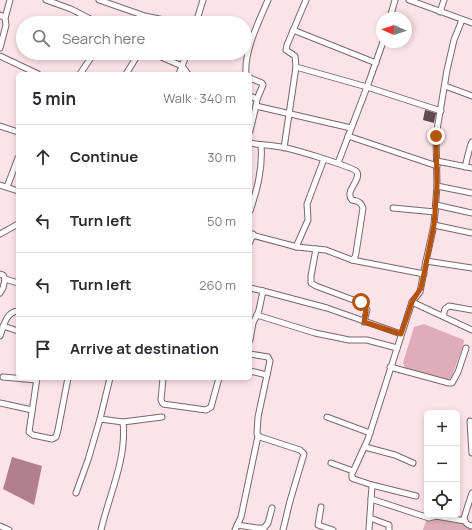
<!DOCTYPE html>
<meta charset="utf-8">
<style>
body{margin:0;font-family:Manrope,sans-serif;background:#f2f2f3;color:#2b2b33}
.controls{position:absolute;right:12px;bottom:12px;display:grid;overflow:hidden;border-radius:6px;box-shadow:0 2px 6px #0003}
.controls button{width:36px;height:36px;display:grid;place-items:center;padding:0;border:0;border-bottom:1px solid #e1e1e2;background:#fff;color:#2b2b33;font:20px sans-serif}
.compass{position:absolute;left:376px;top:12px;width:36px;height:36px;border-radius:50%;background:#fff;box-shadow:0 2px 6px #0003;rotate:273deg}
.stop{position:absolute;width:12px;height:12px;margin:-9px;border:3px solid #b45309;border-radius:50%;background:#fff}
.stop.end{background:#b45309;border-color:#fff;box-shadow:0 1px 4px #0008}
.list{margin:0;padding:0;list-style:none}
h2{display:flex;justify-content:space-between;align-items:center;height:52px;margin:0;padding:0 16px;font-size:17px}
h2 small{font-size:13px;font-weight:400;color:#7c7c81}
.list li{display:grid;grid-template-columns:26px 1fr auto;gap:12px;align-items:center;box-sizing:border-box;height:64px;padding:0 16px;border-top:1px solid #e1e1e2}
.list b{display:block;font-size:15px;white-space:nowrap}
.list em{font-size:13px;font-style:normal;color:#7c7c81}
.icon{flex:none;width:22px;height:22px;fill:none;stroke:currentColor;stroke-width:2;stroke-linecap:round;stroke-linejoin:round}
.map{position:relative;flex:none;width:472px;height:530px;overflow:hidden}
.search{position:absolute;background:#fff;box-shadow:0 2px 6px #0003;left:16px;top:16px;width:236px;height:44px;display:flex;align-items:center;gap:10px;box-sizing:border-box;padding:0 14px;border-radius:22px;color:#7c7c81;font-size:15px}
.panel{position:absolute;background:#fff;box-shadow:0 2px 6px #0003;left:16px;top:72px;width:236px;height:308px;border-radius:6px}
.map>svg:first-child{display:block}
.green{fill:#dfadba}
.water{fill:#b37f8d}
.building{fill:#5e494f}
.lines{fill:none;stroke-linecap:round;stroke-linejoin:round}
.minor-casing{stroke:#7b656b;stroke-width:7}
.minor{stroke:#fff;stroke-width:5}
.route{stroke:#b45309;stroke-width:5}
</style>
<div class="map">
<svg width="472" height="530" viewBox="0 0 472 530">
<rect width="100%" height="100%" fill="#fce3e9"/>
<g class="green">
<path d="M424,324L464,340L463,346L451,378L443,382L406,370L403,363L414,327Z"/>
<path d="M428,515H435L472,527V530H423Z"/>
</g>
<path class="water" d="M12,457L42,466L34,505L3,489Z"/>
<path class="building" d="M425,110L436,113L434,123L423,120Z"/>
<g class="lines">
<defs>
<g id="minor">
<path d="M46,0L71,9L98,23"/>
<path d="M99,0L145,16L164,20L173,23"/>
<path d="M409,0L472,23"/>
<path d="M440,12L444,0"/>
<path d="M0,15L5,18L6,25L0,48"/>
<path d="M5,18L10,0"/>
<path d="M390,18L395,0"/>
<path d="M462,20L454,40L447,70L436,136L437,186L472,193"/>
<path d="M196,23L203,0"/>
<path d="M293,30L376,63"/>
<path d="M383,42L367,87L441,111"/>
<path d="M152,53L182,66L188,74"/>
<path d="M0,56L38,74"/>
<path d="M296,67L367,87L338,163"/>
<path d="M80,74L94,53"/>
<path d="M126,74L139,53"/>
<path d="M179,74L187,53"/>
<path d="M246,74C244,51 259,21 268,0"/>
<path d="M250,78L262,83L263,85L257,99"/>
<path d="M445,86L472,96"/>
<path d="M250,96L257,99L256,106L351,128"/>
<path d="M0,126L18,132"/>
<path d="M250,131L256,106"/>
<path d="M348,136L437,166"/>
<path d="M250,143C260,145 270,145 281,147C290,148 354,167 357,172C361,181 344,191 352,200C358,201 361,202 363,208L356,253L355,257L352,260L326,250L297,247L252,235"/>
<path d="M284,148L296,67L295,56L286,50L287,45L306,0"/>
<path d="M437,161L472,168"/>
<path d="M465,167L470,147L472,142"/>
<path d="M0,185L18,191"/>
<path d="M437,186L434,225L472,233"/>
<path d="M7,187L18,158"/>
<path d="M436,205L472,213"/>
<path d="M393,208L435,212"/>
<path d="M250,211C257,190 263,168 261,145"/>
<path d="M434,225L426,261L472,268"/>
<path d="M0,234L18,224"/>
<path d="M250,242L253,234H251"/>
<path d="M296,247L308,220L307,204L324,159"/>
<path d="M316,249L311,276V283L316,286L364,304L367,310L364,322"/>
<path d="M352,260L424,274"/>
<path d="M0,274L3,275L5,279L3,288L0,293"/>
<path d="M5,279L18,283"/>
<path d="M250,288L263,291L259,310L257,315L315,333L349,340H367L397,348"/>
<path d="M263,291L327,308L401,334"/>
<path d="M412,302L472,330"/>
<path d="M443,316L445,309L449,306L472,310"/>
<path d="M3,326L18,331"/>
<path d="M0,336C4,325 6,312 18,311"/>
<path d="M250,340L253,323L257,315"/>
<path d="M250,354L268,357L270,361L258,417L257,434L260,437L300,450L304,454L290,501L283,530"/>
<path d="M390,367L449,383H452L458,372L466,348"/>
<path d="M250,371L267,375"/>
<path d="M3,377L36,380"/>
<path d="M37,378L29,432L33,435L52,439L56,437L58,430L68,378"/>
<path d="M163,378L161,400L163,404L206,410L211,407L219,378"/>
<path d="M0,403L32,410"/>
<path d="M327,417L370,433"/>
<path d="M470,421L472,453"/>
<path d="M123,422L162,417"/>
<path d="M365,447L395,455L413,463"/>
<path d="M331,463L353,471"/>
<path d="M372,485L416,496"/>
<path d="M76,493L88,460L100,419"/>
<path d="M472,493L464,518C465,523 467,525 472,526"/>
<path d="M371,499L429,518L436,516L465,521"/>
<path d="M321,507L318,525L333,530"/>
<path d="M370,518L389,525V530"/>
<path d="M237,525L257,528H264L268,523L272,508"/>
<path d="M0,526L9,530"/>
<path d="M101,530C109,495 127,459 123,422L100,419L110,378"/>
<path d="M235,530L241,517L258,436"/>
<path d="M369,530L372,485L354,479L352,478V474L368,439L410,308L412,302L420,292L426,261"/>
</g>
</defs>
<use href="#minor" class="minor-casing"/>
<use href="#minor" class="minor"/>
</g>
<g class="lines">
<path class="route" d="M361,302C369,307 366,313 364,322L401,334L412,302L421,288L434,225L437,186L436,136"/>
</g>
</svg>
<div class="controls">
<button>+</button>
<button>−</button>
<button><svg class="icon" aria-label="locate" viewBox="0 0 24 24"><circle cx="12" cy="12" r="6"/><path d="M12 2v4M12 18v4M2 12h4M18 12h4"/></svg></button>
</div>
<svg class="compass" viewBox="-18 -18 36 36"><path d="M0-13l5 13h-10z" fill="#e53935"/><path d="M0 13l5-13h-10z" fill="#7c7c81"/></svg>
<div class="stop" style="left:361px;top:302px"></div>
<div class="stop end" style="left:436px;top:136px"></div>
<div class="search"><svg class="icon" aria-label="search" viewBox="0 0 24 24"><circle cx="10" cy="10" r="6"/><path d="M15 15l6 6"/></svg>Search here</div>
<section class="panel">
<h2>5 min<small>Walk · 340 m</small></h2>
<ul class="list">
<li><svg class="icon" aria-label="ahead" viewBox="0 0 24 24"><path d="M12 20V5M6 11l6-6 6 6"/></svg><div><b>Continue</b></div><em>30 m</em></li>
<li><svg class="icon" aria-label="left" viewBox="0 0 24 24"><path d="M17 20v-9H6M10 6l-5 5 5 5"/></svg><div><b>Turn left</b></div><em>50 m</em></li>
<li><svg class="icon" aria-label="left" viewBox="0 0 24 24"><path d="M17 20v-9H6M10 6l-5 5 5 5"/></svg><div><b>Turn left</b></div><em>260 m</em></li>
<li><svg class="icon" aria-label="arrive" viewBox="0 0 24 24"><path d="M6 21V4h12l-3 4 3 4H6"/></svg><div><b>Arrive at destination</b></div></li>
</ul>
</section>
</div>
